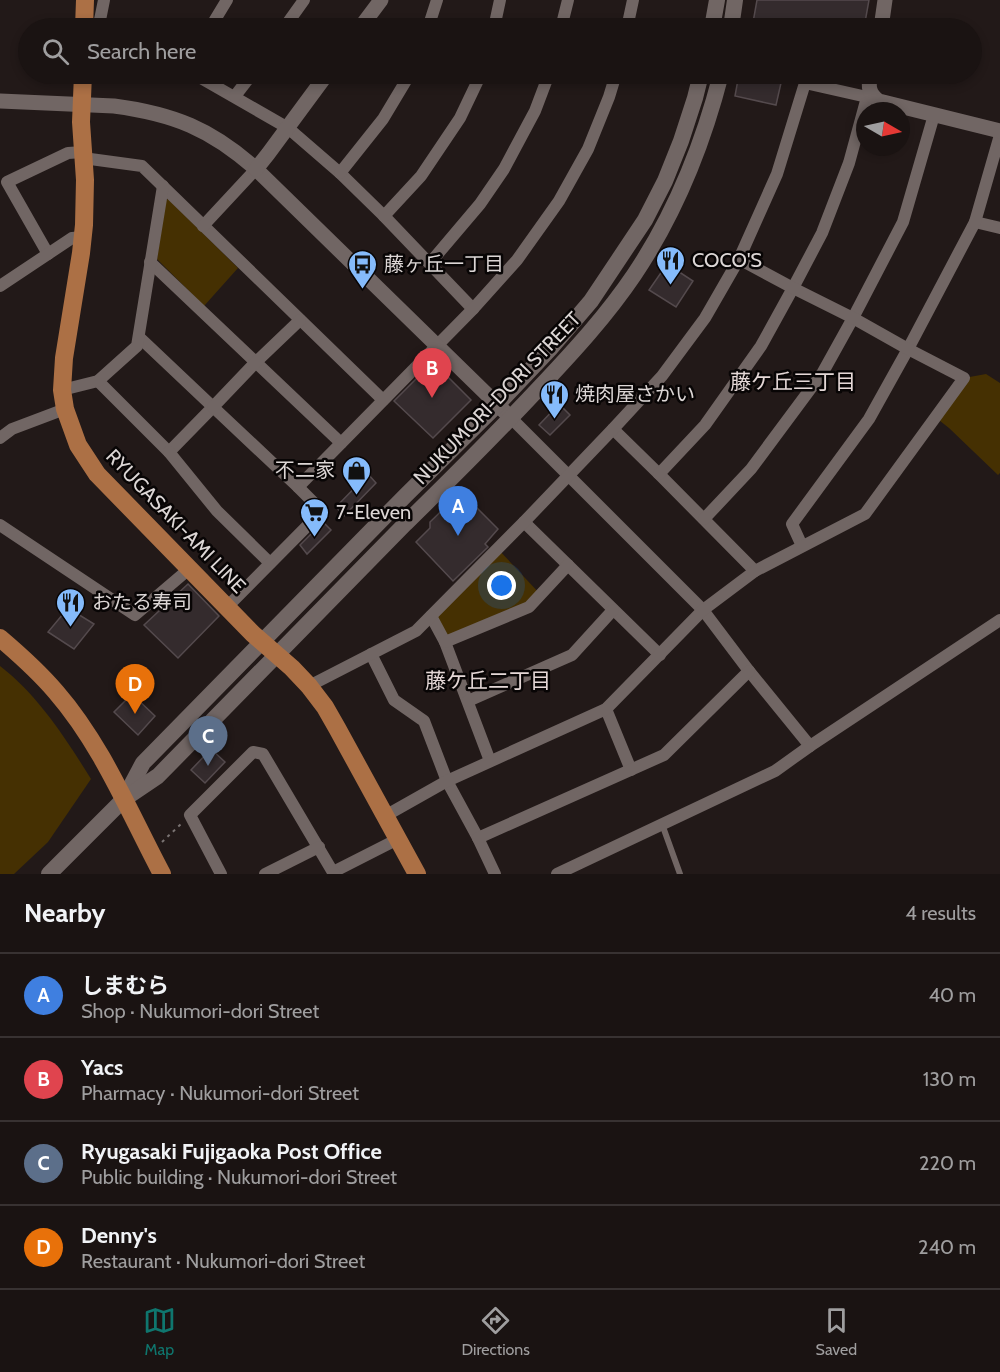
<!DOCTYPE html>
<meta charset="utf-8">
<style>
body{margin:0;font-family:Cabin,"Noto Sans JP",sans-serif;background:#231c1b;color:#f1f3f6}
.compass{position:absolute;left:856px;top:102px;width:54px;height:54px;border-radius:50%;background:#1a1312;box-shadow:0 3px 9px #0003;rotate:99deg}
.you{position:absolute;left:502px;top:586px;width:21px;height:21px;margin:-15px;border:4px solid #fff;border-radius:50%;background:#1a73e8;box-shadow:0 0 0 9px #1a73e833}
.badge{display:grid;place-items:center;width:39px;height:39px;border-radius:50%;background:#0f766e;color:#fff;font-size:20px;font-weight:700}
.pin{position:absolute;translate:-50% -50px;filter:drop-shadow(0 2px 3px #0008)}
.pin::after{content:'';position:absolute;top:32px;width:21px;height:18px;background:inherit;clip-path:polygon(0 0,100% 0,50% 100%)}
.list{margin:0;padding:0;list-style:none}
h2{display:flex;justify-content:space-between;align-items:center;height:78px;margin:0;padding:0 24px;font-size:26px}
h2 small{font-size:20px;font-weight:400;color:#9f9e9f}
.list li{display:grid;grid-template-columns:39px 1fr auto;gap:18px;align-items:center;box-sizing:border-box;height:84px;padding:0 24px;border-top:2px solid #383232}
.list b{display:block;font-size:22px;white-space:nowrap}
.list p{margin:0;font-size:20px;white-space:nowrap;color:#9f9e9f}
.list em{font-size:20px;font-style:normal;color:#9f9e9f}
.icon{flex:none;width:33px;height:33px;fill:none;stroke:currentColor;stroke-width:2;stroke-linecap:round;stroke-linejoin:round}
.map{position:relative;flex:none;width:1000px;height:874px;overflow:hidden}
.search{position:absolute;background:#1a1312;box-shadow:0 3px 9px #0003;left:18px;right:18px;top:18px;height:66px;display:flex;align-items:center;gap:15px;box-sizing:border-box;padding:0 21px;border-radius:33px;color:#9f9e9f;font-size:22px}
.sheet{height:414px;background:#1a1312}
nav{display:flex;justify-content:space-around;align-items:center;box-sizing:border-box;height:84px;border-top:2px solid #383232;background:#1a1312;font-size:16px;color:#9f9e9f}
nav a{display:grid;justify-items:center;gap:3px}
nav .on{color:#0f766e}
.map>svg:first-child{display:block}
.green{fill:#453002}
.building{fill:#342b2d;stroke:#544a4d;stroke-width:1.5}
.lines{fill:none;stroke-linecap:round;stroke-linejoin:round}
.path{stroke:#7a7372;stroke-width:2;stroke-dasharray:3 4.5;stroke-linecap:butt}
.service{stroke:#716664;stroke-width:6}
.minor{stroke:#716664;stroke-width:12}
.tertiary{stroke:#716664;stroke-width:15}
.secondary{stroke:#716664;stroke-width:16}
.primary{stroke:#ac7045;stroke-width:18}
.labels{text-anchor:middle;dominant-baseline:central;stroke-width:5;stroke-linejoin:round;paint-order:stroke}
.poi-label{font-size:20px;fill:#dcd6d5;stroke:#080505;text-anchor:start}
.street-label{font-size:20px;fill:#dcd6d5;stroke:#080505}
.neighbourhood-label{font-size:21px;fill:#e4d7d6;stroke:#080505}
</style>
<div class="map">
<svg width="1000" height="874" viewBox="0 0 1000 874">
<rect width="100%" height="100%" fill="#221918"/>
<g class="green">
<path d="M168,199L238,268L204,306L157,259L166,200Z"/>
<path d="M986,374L1000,383V473L998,475L949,428L935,417L964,378Z"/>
<path d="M498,549L541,595L445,642L431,616Z"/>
<path d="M0,666C38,695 66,739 91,779L48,842L14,874H0Z"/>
</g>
<g class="building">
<path d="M757,0H869L864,28H752Z"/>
<path d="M739,74L781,83L776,105L735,96Z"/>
<path d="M667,264L693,281L676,307L649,290Z"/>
<path d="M433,362L471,400L433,438L394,401Z"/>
<path d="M559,404L570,415L550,435L539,425Z"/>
<path d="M368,474L376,483L344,516L336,507Z"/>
<path d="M461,492L498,529L485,544L488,547L453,581L416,542L430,528V522Z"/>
<path d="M323,522L331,530L307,554L300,545Z"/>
<path d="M188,584L219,616L178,658L144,625Z"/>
<path d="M68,608L94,624L74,649L48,632Z"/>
<path d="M132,694L155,716L138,735L114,712Z"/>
<path d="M211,749L225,762L205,783L191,770Z"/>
</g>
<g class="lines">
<path class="path" d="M162,842L182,823"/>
<path class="service" d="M662,824L680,874"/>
<g class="minor">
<path d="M94,28L100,20L104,0"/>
<path d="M210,28L227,0"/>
<path d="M284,28L304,0"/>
<path d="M428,28L437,0"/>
<path d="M494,28L500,0"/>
<path d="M561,28L568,0"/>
<path d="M627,28L633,0"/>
<path d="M194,74L288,128L340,173L384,216L473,309"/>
<path d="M235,96L252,74"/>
<path d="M83,158L142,166L383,400"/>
<path d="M340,173L383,119L410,74"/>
<path d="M384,216L421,176L460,118L481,74"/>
<path d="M975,222L1000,228"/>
<path d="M203,226L256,169"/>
<path d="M48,254L7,182L68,153L83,152"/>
<path d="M150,262L341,443"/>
<path d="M430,263L480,204L504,169L535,111L549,74"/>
<path d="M0,286L72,238L83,237"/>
<path d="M98,381L169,452L213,407L139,337"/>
<path d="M62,390L98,381L137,346L163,186"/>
<path d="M511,418L703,610L749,671L810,746"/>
<path d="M613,429L659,474L755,571"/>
<path d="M0,438L12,429L65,409"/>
<path d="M169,452L217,511L270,563"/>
<path d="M659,474L705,425L761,346L793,288L822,233L849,163L867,97L871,94"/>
<path d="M298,487L473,309L517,260L559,201L588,149L609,97L616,74"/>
<path d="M704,519L751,469L823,372L853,318L903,222L934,115"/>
<path d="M524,522L660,655"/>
<path d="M0,525L135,615L189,569"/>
<path d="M802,546L792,524L869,419L908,349L975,222L1000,135"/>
<path d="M227,607L322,511L298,487L213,407L255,363L300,320"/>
<path d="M431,616L445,642L490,761"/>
<path d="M445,642L529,607L568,565"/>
<path d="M371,654L394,700L424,721L447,781L478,838L495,874"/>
<path d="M309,686L416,631L524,522L613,429L662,376L705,318L739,259L777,174L805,83L867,97"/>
<path d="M468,701L572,655L613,610"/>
<path d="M606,709L631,770"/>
<path d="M385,816L447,781L606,709L703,610L755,571L865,514L964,378L908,349L853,318L793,288L739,259"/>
<path d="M478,838L664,755L749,671"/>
<path d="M333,872L398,839"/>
<path d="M221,874L190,815L253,752L263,754L334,874"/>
<path d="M265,874L319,847"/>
<path d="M557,874L775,771L810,746L1000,620"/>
</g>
<g class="tertiary">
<path d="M360,28L381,0"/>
<path d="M881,28L885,0"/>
<path d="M871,74C868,85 868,94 879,101L1000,131"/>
<path d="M0,101L114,106C174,114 211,129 256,169L511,418"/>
<path d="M256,169L268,154L327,74"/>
</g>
<g class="secondary">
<path d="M712,28L717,0"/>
<path d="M731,28L735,0"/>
<path d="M126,795L143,763L405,496L497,405L550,349L591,301L645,220L665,181L681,141L695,98L701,74"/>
<path d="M49,874L124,799L158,776C241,692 323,608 405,524C451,479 496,434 540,387C574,351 607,315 634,275C675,214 703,144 721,74"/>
</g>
<g class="primary">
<path d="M84,28L85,0"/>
<path d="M83,74L81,122L85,180L84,225L81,253L64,358L62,390L65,409L78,445L97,474L253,634L292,668L309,686L325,707L337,728L417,874"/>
<path d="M0,638C20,655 39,672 56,692C102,745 129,812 162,874"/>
</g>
</g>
<defs>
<symbol id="restaurant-pin" viewBox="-11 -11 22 30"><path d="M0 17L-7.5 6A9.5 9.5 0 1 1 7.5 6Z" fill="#85bbfb" stroke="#080505"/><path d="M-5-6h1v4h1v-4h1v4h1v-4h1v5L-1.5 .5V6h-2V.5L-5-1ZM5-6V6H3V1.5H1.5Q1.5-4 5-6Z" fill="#111"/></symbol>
<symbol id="bus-pin" viewBox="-11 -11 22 30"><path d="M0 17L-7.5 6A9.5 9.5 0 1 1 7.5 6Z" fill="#85bbfb" stroke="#080505"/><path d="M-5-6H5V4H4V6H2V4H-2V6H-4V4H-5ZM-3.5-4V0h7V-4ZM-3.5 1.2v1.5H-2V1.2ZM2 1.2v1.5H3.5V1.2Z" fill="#111"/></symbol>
<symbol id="shop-pin" viewBox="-11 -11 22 30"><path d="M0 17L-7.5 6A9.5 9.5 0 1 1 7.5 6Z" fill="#85bbfb" stroke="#080505"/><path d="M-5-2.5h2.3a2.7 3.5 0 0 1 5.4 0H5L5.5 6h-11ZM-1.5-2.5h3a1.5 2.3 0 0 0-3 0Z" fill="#111"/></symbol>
<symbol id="supermarket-pin" viewBox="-11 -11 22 30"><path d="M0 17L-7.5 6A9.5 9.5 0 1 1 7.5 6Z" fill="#85bbfb" stroke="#080505"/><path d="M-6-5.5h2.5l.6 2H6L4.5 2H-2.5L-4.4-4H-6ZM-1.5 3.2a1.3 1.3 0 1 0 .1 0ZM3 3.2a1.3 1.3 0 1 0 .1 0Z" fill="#111"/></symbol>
</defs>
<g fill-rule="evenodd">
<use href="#restaurant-pin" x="654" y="244" width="33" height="45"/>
<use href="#bus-pin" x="346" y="248" width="33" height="45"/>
<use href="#restaurant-pin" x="538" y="378" width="33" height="45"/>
<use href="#shop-pin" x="340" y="454" width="33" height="45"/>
<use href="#supermarket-pin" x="298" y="496" width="33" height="45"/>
<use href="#restaurant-pin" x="54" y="586" width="33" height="45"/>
</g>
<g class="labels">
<g class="poi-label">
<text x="692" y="260">COCO'S</text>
<text x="384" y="264">藤ヶ丘一丁目</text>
<text x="575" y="394">焼肉屋さかい</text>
<text x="335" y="470" text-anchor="end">不二家</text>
<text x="336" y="512">7-Eleven</text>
<text x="92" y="602">おたる寿司</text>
</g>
<g class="street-label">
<text transform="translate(497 398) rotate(-46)">NUKUMORI-DORI STREET</text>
<text transform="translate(176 521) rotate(46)">RYUGASAKI-AMI LINE</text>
</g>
<g class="neighbourhood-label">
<text x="793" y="381">藤ケ丘三丁目</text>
<text x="488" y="680">藤ケ丘二丁目</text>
</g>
</g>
</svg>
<svg class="compass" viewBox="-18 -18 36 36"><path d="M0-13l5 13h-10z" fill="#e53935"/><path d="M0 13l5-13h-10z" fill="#9f9e9f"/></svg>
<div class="you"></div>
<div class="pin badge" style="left:458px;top:536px;background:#3f7fe0">A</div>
<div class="pin badge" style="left:432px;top:398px;background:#e0444e">B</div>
<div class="pin badge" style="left:208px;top:766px;background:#5c6f8a">C</div>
<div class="pin badge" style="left:135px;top:714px;background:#e8710a">D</div>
<div class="search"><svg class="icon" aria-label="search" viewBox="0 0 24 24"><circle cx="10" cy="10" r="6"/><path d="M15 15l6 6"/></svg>Search here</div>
</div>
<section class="sheet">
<h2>Nearby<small>4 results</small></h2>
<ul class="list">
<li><span class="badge" style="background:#3f7fe0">A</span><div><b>しまむら</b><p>Shop · Nukumori-dori Street</p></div><em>40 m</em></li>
<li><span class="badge" style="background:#e0444e">B</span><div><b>Yacs</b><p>Pharmacy · Nukumori-dori Street</p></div><em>130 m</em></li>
<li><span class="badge" style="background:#5c6f8a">C</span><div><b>Ryugasaki Fujigaoka Post Office</b><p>Public building · Nukumori-dori Street</p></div><em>220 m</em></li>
<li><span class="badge" style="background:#e8710a">D</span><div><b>Denny's</b><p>Restaurant · Nukumori-dori Street</p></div><em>240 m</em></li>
</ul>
</section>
<nav>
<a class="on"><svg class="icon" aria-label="map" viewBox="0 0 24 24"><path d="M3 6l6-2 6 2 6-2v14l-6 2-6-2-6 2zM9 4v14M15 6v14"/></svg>Map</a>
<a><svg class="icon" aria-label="directions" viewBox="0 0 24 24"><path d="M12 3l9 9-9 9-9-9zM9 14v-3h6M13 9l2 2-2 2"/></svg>Directions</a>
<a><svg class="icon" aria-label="saved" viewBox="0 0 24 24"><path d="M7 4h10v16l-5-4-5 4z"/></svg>Saved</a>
</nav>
